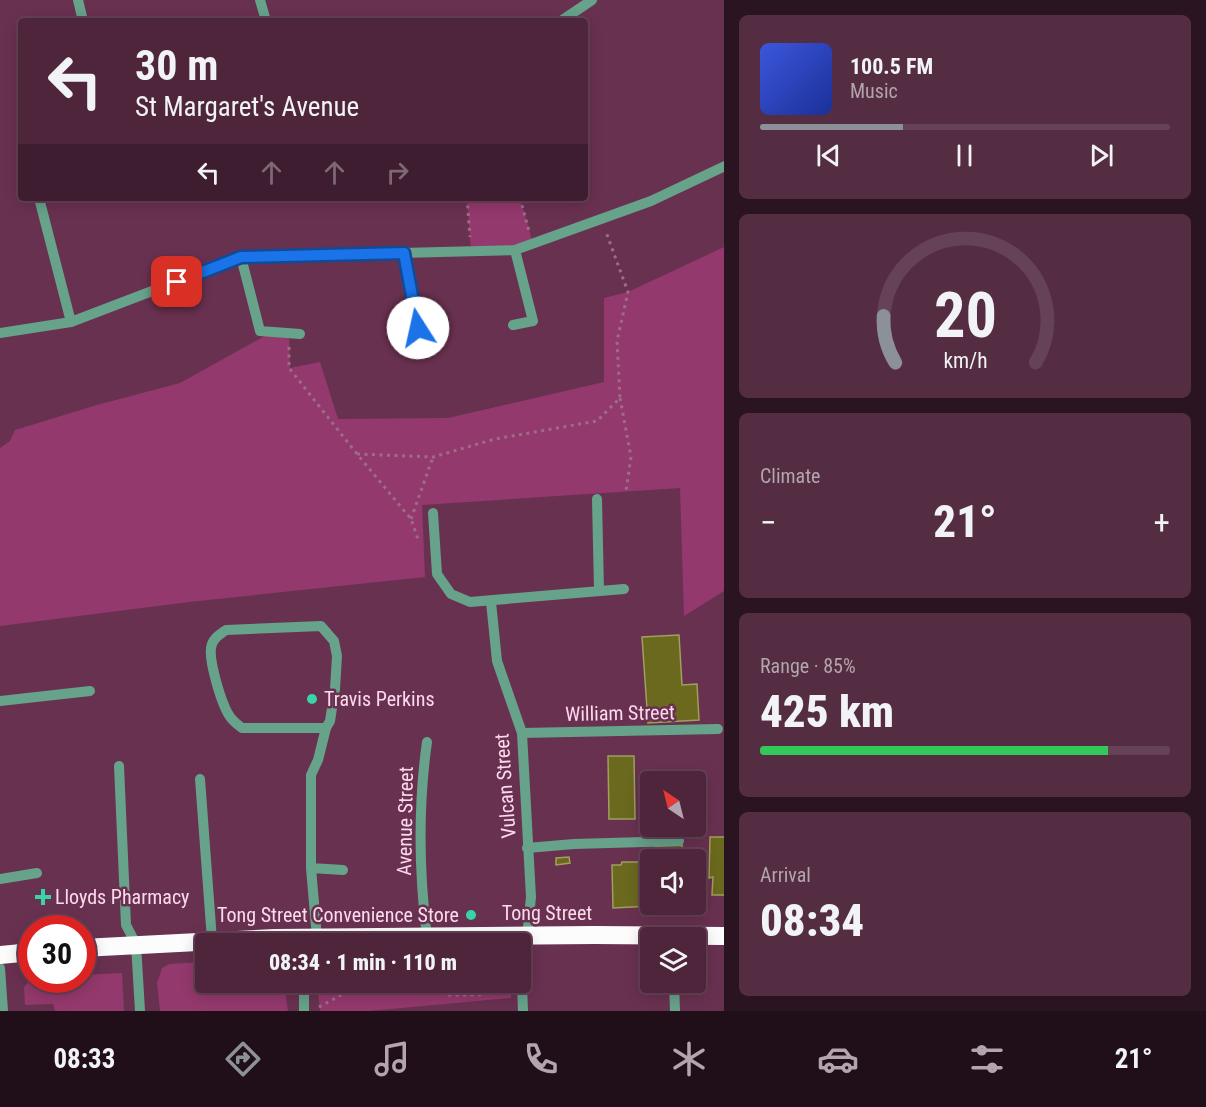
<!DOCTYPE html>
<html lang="en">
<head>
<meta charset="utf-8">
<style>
  :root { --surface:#4f253c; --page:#552d43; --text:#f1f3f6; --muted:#b3a5af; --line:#664256; --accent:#8c9099 }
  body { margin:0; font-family:"Roboto Condensed",sans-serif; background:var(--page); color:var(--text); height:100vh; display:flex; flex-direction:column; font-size:22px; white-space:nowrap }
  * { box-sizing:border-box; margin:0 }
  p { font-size:20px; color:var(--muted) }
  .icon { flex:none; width:33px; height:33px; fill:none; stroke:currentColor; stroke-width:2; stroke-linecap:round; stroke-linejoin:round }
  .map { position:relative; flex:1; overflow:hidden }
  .sheet { display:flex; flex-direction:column; gap:15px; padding:15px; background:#2b1421; width:482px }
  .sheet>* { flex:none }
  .guide { position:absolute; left:18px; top:18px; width:570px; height:183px; border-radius:6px; box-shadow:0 3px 15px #0003,0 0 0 2px var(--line); background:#4f253c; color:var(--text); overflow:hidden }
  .needle { width:39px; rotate:325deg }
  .tools { position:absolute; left:640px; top:771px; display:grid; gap:12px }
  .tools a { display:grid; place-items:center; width:66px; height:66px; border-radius:6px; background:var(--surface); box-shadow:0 3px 15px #0003,0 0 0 2px var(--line); font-size:30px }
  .speed { position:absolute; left:18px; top:915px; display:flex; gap:12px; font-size:30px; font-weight:700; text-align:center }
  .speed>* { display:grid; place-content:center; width:78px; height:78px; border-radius:50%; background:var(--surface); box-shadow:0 3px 15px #0003,0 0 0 2px var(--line); line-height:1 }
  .speed .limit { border:9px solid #d22; background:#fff; color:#111 }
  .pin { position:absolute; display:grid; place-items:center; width:51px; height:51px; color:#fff; margin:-26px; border-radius:12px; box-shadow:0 3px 9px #0006 }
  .me { position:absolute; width:66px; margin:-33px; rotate:350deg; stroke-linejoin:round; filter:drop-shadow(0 0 4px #0008) }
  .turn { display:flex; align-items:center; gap:21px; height:126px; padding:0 18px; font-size:27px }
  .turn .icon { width:78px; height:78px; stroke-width:2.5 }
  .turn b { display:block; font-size:42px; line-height:51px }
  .lanes { display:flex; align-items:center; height:57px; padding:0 18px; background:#0003; justify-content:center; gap:30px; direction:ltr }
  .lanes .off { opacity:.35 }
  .big { font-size:45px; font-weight:800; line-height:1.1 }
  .sheet .widget { flex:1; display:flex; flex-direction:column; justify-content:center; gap:9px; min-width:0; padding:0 21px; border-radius:9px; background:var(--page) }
  .sheet .dial { align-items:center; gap:0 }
  .dial svg { height:156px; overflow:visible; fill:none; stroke:var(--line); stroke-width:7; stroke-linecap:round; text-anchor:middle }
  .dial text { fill:var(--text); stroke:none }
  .song { display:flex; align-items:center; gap:18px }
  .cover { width:72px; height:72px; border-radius:9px; background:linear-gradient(135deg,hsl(230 70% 55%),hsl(230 70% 35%)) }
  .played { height:6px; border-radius:3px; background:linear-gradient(90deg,var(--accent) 35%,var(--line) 35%) }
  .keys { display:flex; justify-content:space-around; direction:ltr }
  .heat { display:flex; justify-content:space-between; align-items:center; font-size:33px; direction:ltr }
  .charge { height:9px; border-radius:4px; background:linear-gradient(90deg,#34c759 85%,var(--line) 0) }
  .trip { position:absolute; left:195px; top:933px; width:336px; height:60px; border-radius:6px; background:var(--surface); box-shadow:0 3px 15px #0003,0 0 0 2px var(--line); font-weight:800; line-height:60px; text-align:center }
  .tab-bar { display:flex; height:96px; justify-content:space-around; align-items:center; background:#200f18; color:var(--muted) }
  .tab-bar .icon { width:42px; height:42px }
  .tab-bar .on { color:var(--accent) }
  .tab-bar b { font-size:27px; color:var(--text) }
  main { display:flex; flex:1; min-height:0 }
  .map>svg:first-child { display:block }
  .green { fill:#94396d }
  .building { fill:#6b691e; stroke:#a09f5d; stroke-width:1.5 }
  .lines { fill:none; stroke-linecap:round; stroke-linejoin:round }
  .path { stroke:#9d6c86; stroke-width:3; stroke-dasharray:3 4.5; stroke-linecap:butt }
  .minor { stroke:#67a28b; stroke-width:10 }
  .highway { stroke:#fcfcfc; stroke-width:18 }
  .route-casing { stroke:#114b97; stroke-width:15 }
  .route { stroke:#1a73e8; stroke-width:10 }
  .poi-dot { fill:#38d4a6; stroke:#693150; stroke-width:2 }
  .labels { text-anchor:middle; stroke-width:5; stroke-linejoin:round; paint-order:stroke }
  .poi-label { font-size:20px; fill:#fddaeb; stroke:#693150; text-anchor:start }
  .street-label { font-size:20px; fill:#fddaeb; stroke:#693150 }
</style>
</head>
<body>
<main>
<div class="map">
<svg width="725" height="1011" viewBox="0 0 725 1011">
  <rect width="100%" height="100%" fill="#693150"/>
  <path class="green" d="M 467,198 L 520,198 L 533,244 L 471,251 Z
    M 724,247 L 724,591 L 684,616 L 680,488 L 422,505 L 425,577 L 189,602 L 0,626 L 0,448 L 10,441 L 15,430 L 97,405 L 180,383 L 272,332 L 289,333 L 290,368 L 320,362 L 338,419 L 448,418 L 604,382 L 604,298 L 628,292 Z
    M 205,962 L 206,982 L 284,983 L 288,1011 L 160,1011 L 157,983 L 162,968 L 169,964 Z
    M 122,973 L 124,1011 L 55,1011 L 53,1004 L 25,1005 L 24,987 L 31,979 L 82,980 L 83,975 Z
    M 317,983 L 511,983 L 511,998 L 369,1011 L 320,1011 Z"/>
  <path class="building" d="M 679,635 L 682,685 L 697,684 L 699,720 L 648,723 L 642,637 Z
    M 608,756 L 634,756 L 635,819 L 609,819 Z
    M 710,837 L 725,837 L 725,895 L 712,895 L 713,877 L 709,878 Z
    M 682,845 L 683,860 L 655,860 L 655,846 Z
    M 569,857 L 570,863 L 556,865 L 556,858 Z
    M 622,862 L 643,862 L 643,872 L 651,872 L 651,906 L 613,908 L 612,865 L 621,865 Z"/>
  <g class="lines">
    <path class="path" d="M 467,198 L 470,237
      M 520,198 L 529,231
      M 289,347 L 289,368 L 357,454 L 411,519 L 419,542
      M 620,398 L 631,457 L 626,491
      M 357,454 L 433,457 L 495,439 L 597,421 L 620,398 L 617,341 L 628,292 L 606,232
      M 411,519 L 433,457
      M 431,982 L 444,995 L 477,995 L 508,989
      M 319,1007 L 365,982"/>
    <path class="minor" d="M 78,0 L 83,21
      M 260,0 L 266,21
      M 561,21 L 592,0
      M 39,198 L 71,322
      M 404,253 L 418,328 L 439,329
      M 241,257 L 260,331 L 300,334
      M 513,325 L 533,321 L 515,250
      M 0,333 L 71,322 L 241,257 L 515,250 L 651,201 L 725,166
      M 597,499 L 599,590
      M 433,513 L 437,574 L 451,594 L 470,602 L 624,589
      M 491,602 L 497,661 L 522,733 L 531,897 L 522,986 L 523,1011
      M 0,701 L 90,691
      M 522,733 L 718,729
      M 119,766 L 126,925 L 136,944 L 140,1011
      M 200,779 L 212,940
      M 527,848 L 574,844 L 679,841
      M 311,868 L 343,870
      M 0,879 L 37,873
      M 427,937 C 419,873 418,806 427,742
      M 317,938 L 311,868 L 311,775 L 318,760 L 326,728 L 330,721 L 335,689 L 337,656 L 334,641 L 321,626 L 226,630 C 219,635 212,639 211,648 C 209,662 222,707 231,718 C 234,722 238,725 242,728 L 326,728
      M 0,968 L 3,1011
      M 674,982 L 675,1011
      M 304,1011 L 304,982"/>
    <path class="highway" d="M 82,948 L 275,938 L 594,935 L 725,936
      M 0,955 L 32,952"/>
  </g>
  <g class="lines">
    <defs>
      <path id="route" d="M 177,282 L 241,257 L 404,253 L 418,328"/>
    </defs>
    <use href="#route" class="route-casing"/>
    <use href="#route" class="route"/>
  </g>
  <g class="poi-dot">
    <circle cx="312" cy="699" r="6"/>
    <path d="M40 888h6v6h6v6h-6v6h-6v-6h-6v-6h6z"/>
    <circle cx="471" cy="915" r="6"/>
  </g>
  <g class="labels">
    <g class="poi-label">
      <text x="324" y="706">Travis Perkins</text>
      <text x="55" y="904">Lloyds Pharmacy</text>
      <text x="459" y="922" text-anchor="end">Tong Street Convenience Store</text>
    </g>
    <g class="street-label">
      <text transform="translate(620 713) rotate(-1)" y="7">William Street</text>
      <text transform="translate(505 786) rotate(-94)" y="7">Vulcan Street</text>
      <text transform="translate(405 821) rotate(-89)" y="7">Avenue Street</text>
      <text x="547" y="920">Tong Street</text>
    </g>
  </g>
</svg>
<div class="tools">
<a><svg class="needle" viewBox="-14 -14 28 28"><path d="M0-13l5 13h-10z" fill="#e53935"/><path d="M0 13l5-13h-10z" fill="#b3a5af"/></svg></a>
<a><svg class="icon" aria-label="sound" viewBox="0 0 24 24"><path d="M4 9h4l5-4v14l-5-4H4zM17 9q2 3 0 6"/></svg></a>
<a><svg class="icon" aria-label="layers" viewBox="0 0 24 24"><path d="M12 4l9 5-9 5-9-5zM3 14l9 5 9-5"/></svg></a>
</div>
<div class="speed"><div class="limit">30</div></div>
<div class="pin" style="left:177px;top:282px;background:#d93025"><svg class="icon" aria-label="arrive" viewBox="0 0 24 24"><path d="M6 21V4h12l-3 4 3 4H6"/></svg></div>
<svg class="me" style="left:418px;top:328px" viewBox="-20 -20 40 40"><circle r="19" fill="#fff"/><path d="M0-13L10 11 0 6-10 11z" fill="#1a73e8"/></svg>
<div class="trip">08:34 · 1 min · 110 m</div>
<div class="guide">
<div class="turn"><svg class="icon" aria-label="left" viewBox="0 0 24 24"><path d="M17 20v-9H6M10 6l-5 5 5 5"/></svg><div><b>30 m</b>St Margaret's Avenue</div></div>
<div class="lanes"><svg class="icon" aria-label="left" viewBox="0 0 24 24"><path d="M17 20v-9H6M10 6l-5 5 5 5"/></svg><svg class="icon off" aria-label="ahead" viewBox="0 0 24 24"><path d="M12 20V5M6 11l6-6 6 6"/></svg><svg class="icon off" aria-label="ahead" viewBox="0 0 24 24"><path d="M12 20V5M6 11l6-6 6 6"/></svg><svg class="icon off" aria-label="right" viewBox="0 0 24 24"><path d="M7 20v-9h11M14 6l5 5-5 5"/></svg></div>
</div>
</div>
<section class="sheet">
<div class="widget">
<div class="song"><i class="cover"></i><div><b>100.5 FM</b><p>Music</p></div></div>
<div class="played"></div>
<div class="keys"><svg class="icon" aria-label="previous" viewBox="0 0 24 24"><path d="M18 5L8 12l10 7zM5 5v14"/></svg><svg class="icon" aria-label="pause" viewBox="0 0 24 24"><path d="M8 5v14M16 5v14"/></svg><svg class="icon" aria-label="next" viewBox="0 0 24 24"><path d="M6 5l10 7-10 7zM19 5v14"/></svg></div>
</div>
<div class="widget dial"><svg viewBox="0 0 100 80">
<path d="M14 69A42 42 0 1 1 86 69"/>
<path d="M14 69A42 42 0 0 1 8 45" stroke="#8c9099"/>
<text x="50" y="56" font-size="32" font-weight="700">20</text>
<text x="50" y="72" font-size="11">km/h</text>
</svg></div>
<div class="widget"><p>Climate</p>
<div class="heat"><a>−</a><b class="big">21°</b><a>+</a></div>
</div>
<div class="widget"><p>Range · 85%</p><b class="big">425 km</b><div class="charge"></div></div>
<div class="widget"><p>Arrival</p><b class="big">08:34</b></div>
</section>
</main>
<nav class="tab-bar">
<b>08:33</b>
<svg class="icon on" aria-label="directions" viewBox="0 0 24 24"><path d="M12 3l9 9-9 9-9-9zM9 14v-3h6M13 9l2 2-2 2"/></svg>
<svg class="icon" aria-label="music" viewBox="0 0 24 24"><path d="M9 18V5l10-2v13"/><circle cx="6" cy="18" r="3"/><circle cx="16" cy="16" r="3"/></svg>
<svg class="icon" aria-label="phone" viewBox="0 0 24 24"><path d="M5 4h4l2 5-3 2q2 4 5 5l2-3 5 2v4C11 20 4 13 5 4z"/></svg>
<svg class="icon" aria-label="climate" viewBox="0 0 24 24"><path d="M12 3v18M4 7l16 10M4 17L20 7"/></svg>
<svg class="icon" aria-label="car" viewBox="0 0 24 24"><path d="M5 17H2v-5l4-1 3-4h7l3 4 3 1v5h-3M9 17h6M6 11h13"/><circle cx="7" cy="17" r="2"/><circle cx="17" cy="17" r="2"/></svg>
<svg class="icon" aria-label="filters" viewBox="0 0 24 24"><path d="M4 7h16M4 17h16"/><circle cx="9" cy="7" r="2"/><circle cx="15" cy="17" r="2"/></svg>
<b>21°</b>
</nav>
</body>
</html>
